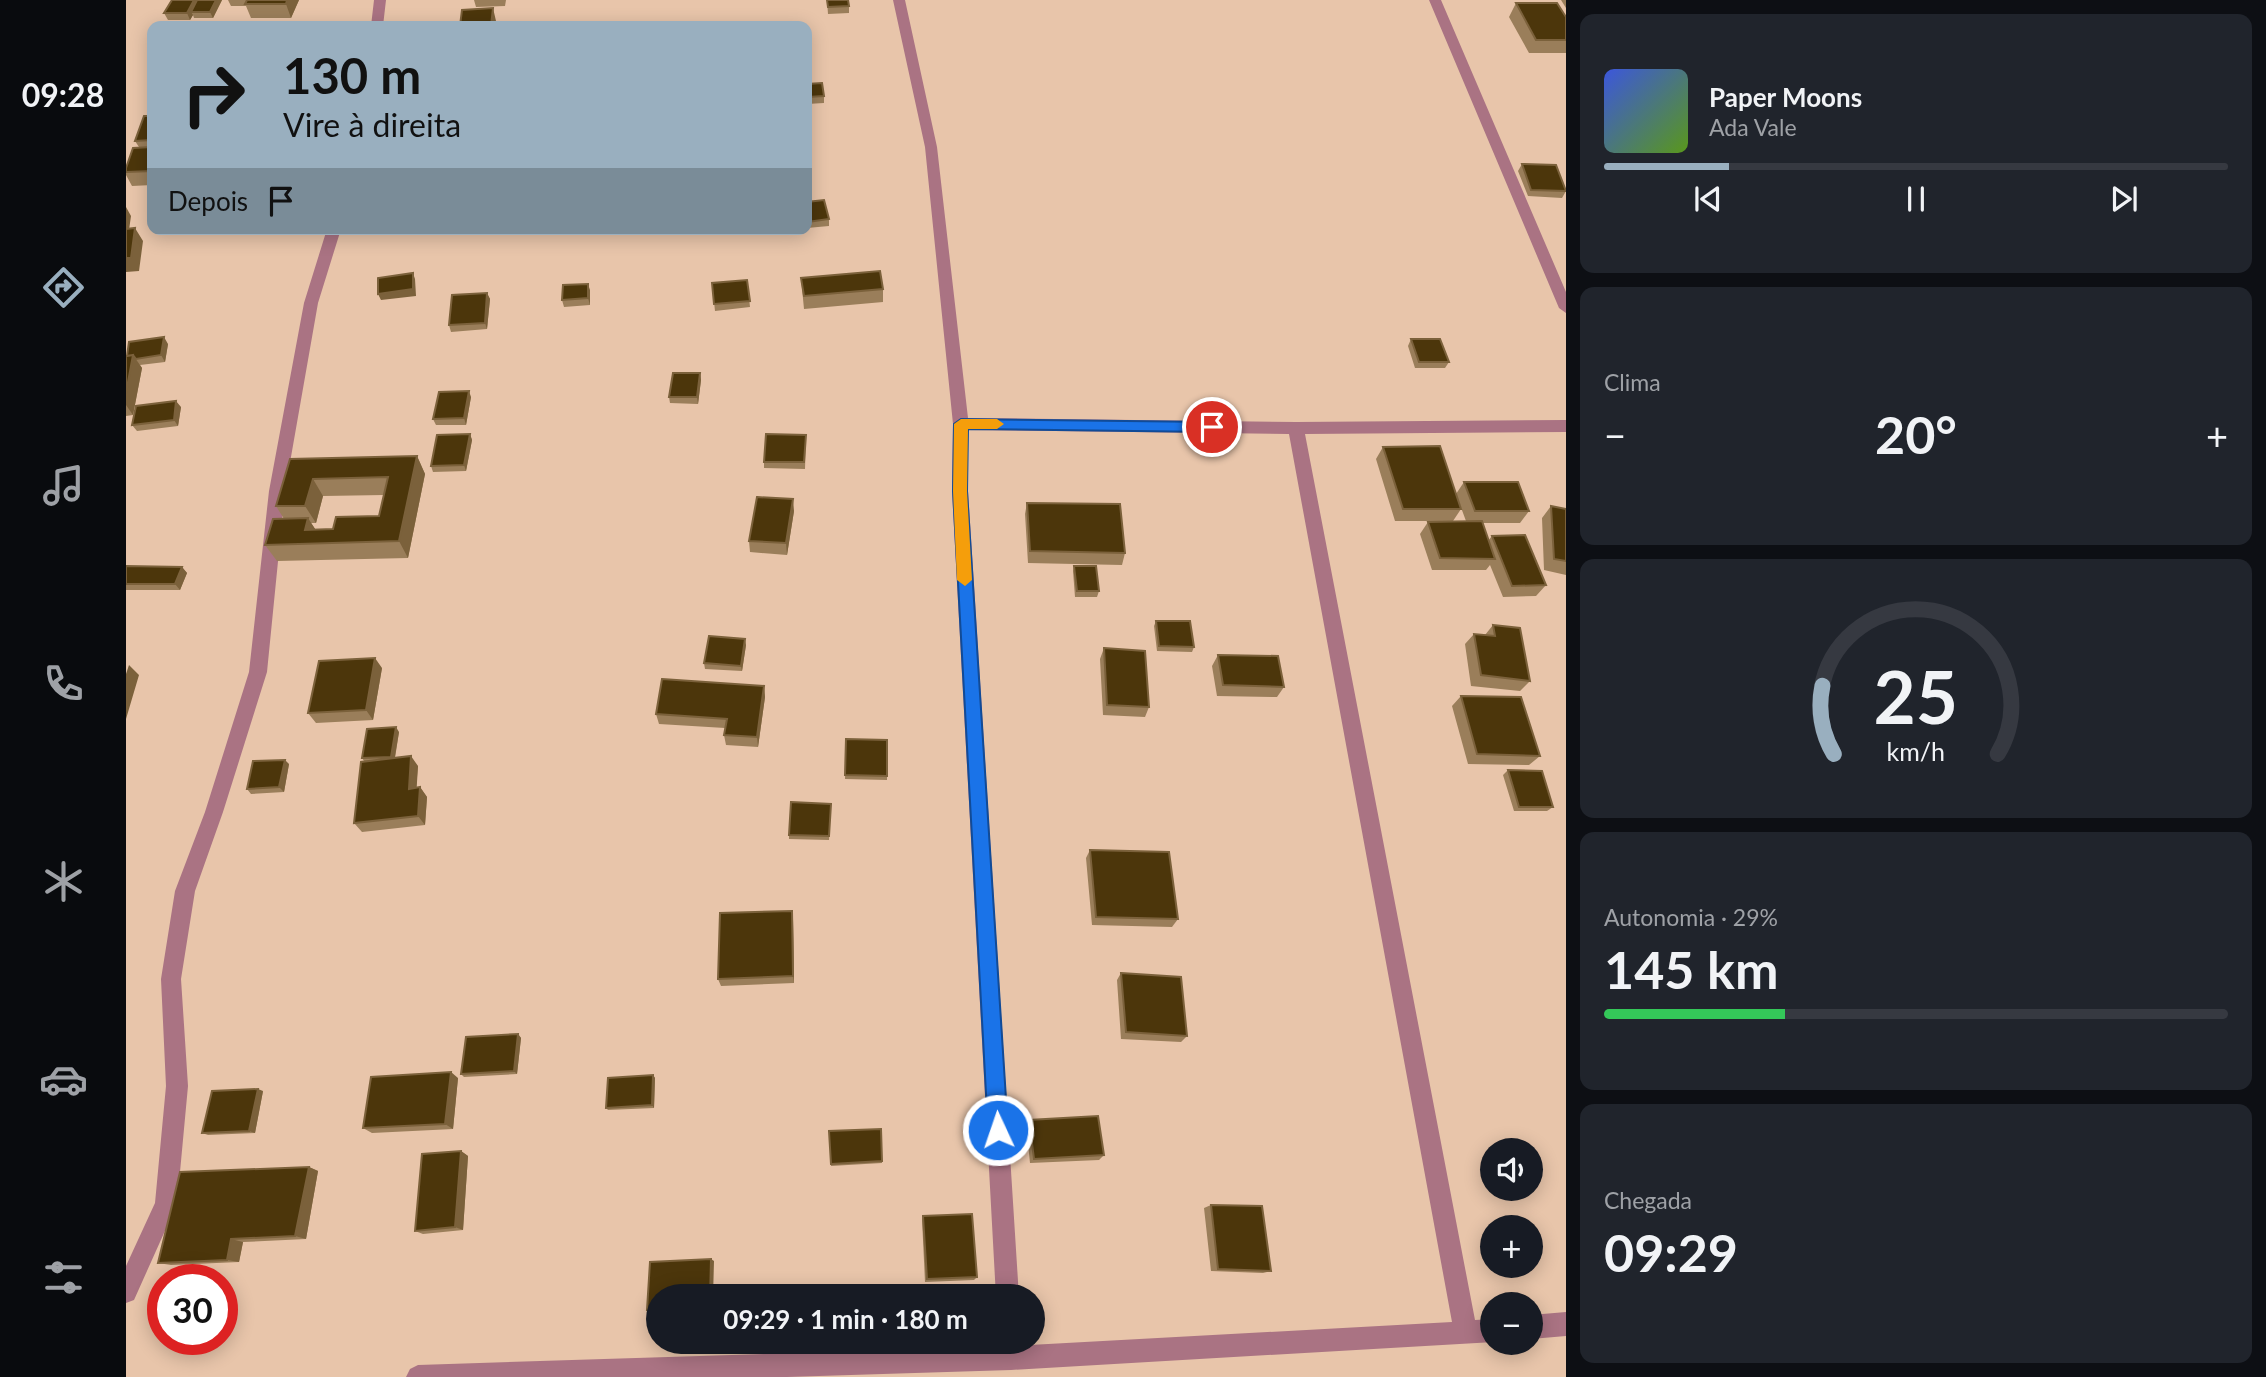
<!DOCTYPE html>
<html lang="pt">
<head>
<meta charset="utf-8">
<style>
  :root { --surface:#171b24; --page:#20242c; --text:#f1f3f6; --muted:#9ea1a6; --line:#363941; --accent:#99afbf }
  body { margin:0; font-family:Lato,sans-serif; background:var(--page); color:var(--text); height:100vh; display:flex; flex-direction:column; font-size:26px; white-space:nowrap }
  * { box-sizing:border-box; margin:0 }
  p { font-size:23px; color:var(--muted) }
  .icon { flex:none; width:38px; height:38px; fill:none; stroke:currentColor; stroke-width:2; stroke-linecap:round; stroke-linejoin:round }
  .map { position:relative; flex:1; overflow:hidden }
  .drawer { display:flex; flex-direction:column; gap:14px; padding:14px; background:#0d0f14; width:700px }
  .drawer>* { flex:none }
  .guide { position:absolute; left:21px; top:21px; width:665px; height:214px; border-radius:14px; box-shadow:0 4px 18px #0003; background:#99afbf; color:#111; overflow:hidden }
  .tools { position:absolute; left:1354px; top:1138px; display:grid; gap:14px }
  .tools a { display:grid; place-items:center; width:63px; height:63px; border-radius:50%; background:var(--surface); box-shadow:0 4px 18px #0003; font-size:35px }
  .speed { position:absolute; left:21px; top:1264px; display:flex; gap:14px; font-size:35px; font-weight:700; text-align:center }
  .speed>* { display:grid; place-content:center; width:91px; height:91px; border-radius:50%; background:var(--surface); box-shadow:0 4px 18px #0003; line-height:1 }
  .speed .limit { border:10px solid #d22; background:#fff; color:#111 }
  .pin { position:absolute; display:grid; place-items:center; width:60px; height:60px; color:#fff; margin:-30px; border:4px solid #fff; border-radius:50%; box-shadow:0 2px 7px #0007 }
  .me { position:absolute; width:77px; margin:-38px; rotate:357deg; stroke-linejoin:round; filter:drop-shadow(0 0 5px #0008) }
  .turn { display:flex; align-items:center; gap:24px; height:147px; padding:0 21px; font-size:32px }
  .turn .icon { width:91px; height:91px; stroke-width:2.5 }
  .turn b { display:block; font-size:49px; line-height:60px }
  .then { display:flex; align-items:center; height:66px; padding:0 21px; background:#0003; gap:14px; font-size:26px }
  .big { font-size:52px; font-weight:700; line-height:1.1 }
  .drawer .tile { flex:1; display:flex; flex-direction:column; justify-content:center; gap:10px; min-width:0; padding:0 24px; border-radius:14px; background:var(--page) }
  .drawer .dial { align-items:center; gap:0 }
  .dial svg { height:182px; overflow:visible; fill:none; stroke:var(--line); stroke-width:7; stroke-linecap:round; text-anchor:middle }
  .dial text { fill:var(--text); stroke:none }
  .song { display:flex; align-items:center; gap:21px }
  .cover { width:84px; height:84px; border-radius:10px; background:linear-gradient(135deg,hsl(230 70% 55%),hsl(90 70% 35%)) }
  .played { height:7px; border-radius:4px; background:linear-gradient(90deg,var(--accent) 20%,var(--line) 20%) }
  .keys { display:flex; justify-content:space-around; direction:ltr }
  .heat { display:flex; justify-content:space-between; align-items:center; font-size:38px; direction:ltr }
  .charge { height:10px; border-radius:5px; background:linear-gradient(90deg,#34c759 29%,var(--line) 0) }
  .trip { position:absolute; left:520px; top:1284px; width:399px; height:70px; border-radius:35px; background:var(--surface); box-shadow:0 4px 18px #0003; font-weight:700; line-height:70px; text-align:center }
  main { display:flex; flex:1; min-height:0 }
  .dock { display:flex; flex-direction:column; width:126px; justify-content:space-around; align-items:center; background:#090b0e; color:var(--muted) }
  .dock .icon { width:49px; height:49px }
  .dock .on { color:var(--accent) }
  .dock b { font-size:32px; color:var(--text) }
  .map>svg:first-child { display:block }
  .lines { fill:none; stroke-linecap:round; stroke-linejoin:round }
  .street { fill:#aa7383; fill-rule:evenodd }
  .wall { fill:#9a7e5a; fill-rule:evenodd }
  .shaded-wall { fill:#7b613b }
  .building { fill:#4c360b; stroke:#7b613b; stroke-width:2 }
  .route { fill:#1a73e8; stroke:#114b97; stroke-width:2 }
  .slow { fill:#f59e0b }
</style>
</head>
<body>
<main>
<nav class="dock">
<b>09:28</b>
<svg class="icon on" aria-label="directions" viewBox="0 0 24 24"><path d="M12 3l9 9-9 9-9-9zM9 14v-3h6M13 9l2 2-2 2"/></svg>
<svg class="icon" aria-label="music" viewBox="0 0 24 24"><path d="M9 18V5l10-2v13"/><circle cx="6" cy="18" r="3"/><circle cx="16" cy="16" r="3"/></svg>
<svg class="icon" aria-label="phone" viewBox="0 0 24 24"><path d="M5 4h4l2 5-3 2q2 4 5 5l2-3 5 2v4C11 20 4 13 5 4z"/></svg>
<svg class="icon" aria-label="climate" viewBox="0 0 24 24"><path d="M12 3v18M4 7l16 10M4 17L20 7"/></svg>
<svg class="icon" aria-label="car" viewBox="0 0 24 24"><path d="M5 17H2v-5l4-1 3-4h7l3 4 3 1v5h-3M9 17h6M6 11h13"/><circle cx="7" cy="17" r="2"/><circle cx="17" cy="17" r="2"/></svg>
<svg class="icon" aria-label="filters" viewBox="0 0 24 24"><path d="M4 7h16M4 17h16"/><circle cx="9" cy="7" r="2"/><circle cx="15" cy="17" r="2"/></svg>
</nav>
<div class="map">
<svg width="1440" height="1377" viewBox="0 0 1440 1377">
  <rect width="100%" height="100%" fill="#e8c5aa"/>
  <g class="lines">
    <path class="street" d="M 248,0 L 260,0 L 257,26 L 245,26 Z
      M 767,0 L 779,0 L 811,147 L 842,418 L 1170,422 L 1440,420 L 1440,432 L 1179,434 L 1349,1320 L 1367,1319 L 1368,1342 L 885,1370 L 661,1377 L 280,1377 L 284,1369 L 292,1365 L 885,1346 L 1326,1322 L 1163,434 L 842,430 L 842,491 L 893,1297 L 870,1297 L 826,491 L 827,424 L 799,147 Z
      M 1303,0 L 1315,0 L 1440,292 L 1440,313 L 1433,308 Z
      M 201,229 L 215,229 L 192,303 L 159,491 L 141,672 L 97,812 L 69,891 L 55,979 L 62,1086 L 51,1204 L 8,1300 L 0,1303 L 0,1266 L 29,1203 L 40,1086 L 35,979 L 49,891 L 79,812 L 123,672 L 143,491 L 178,303 Z
      M 1440,1312 L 1440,1336 L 1405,1339 L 1405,1315 Z"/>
  </g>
  <path class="wall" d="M 46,0 L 96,0 L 87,18 L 68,18 L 67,15 L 64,20 L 42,20 L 38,13 Z
    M 102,0 L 173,0 L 165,18 L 125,18 L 120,6 L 105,6 Z
    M 348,0 L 380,0 L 379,6 L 350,7 Z
    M 701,0 L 723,6 L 723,13 L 702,14 Z
    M 1435,0 L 1440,0 L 1440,8 Z
    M 1390,3 L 1440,17 L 1440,53 L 1403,53 L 1383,17 Z
    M 681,84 L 698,96 L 698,103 L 681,104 Z
    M 26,116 L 26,185 L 6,186 L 0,175 L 0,168 L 13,147 L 9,141 Z
    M 1396,164 L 1440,191 L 1436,198 L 1402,196 L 1392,171 Z
    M 681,202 L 703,219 L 703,226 L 681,228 Z
    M 675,278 L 757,289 L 757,302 L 678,309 Z
    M 621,280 L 624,307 L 589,311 L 586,283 Z
    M 464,290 L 464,305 L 438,307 L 436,300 Z
    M 361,293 L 364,299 L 361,329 L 325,332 L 323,325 Z
    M 1285,339 L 1323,362 L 1319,368 L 1289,368 L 1282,346 Z
    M 42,344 L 39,362 L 14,365 L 16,368 L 7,415 L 0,416 L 0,356 Z
    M 574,373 L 575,380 L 572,404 L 544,403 L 543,397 Z
    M 345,397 L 340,425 L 310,425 L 307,419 Z
    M 55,407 L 52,426 L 11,431 L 6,425 Z
    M 344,434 L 346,440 L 340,471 L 307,472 L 305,466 Z
    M 680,435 L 679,469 L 638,468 L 638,462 Z
    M 1257,447 L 1335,509 L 1327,521 L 1269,521 L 1250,459 Z
    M 291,456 L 299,474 L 282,558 L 151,561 L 139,545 L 158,519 L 150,506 L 164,459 ZM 258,495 L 253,516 L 207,529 L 189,529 L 185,523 L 190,523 L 197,496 Z
    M 1338,482 L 1403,511 L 1394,523 L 1356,523 L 1362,541 L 1366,536 L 1420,585 L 1410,596 L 1377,597 L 1364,565 L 1360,570 L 1306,570 L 1294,534 L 1302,522 L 1340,521 L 1330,494 Z
    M 901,503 L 999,553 L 996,565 L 902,563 L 899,514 Z
    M 1425,506 L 1440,509 L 1440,575 L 1418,570 L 1416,518 Z
    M 668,511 L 661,555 L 624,552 L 623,541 Z
    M 0,566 L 56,567 L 61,573 L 54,590 L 0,590 Z
    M 948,566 L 973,591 L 971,597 L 949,597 L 947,571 Z
    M 1030,621 L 1068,647 L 1066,652 L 1031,651 L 1028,626 Z
    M 1367,625 L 1404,681 L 1394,691 L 1345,686 L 1339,644 L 1348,634 L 1359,635 Z
    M 620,645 L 616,671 L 579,669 L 578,663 Z
    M 978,648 L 1023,707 L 1019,717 L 977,715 L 974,659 Z
    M 1092,655 L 1158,687 L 1151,697 L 1091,696 L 1086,666 Z
    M 256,668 L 247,720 L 190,723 L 182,713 Z
    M 638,686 L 639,697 L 632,747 L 600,745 L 598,735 L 599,728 L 533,724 L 530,714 Z
    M 1335,696 L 1414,756 L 1403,765 L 1342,764 L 1326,706 Z
    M 273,732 L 269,758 L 292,766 L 290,788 L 294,787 L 301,797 L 299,825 L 236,832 L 228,823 L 238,761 L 236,758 Z
    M 720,739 L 761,776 L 761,780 L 719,779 Z
    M 163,764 L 158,792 L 125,794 L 121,789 Z
    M 1382,770 L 1427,807 L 1421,811 L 1388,811 L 1377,775 Z
    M 705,804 L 703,840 L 663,839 L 663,835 Z
    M 964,850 L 1052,919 L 1046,927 L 966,925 L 960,858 Z
    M 667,919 L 668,983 L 595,986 L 592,979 Z
    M 995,973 L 1061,1036 L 1055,1042 L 995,1039 L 991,980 Z
    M 392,1034 L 395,1038 L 391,1074 L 338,1077 L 335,1074 Z
    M 527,1075 L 529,1078 L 528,1108 L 482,1110 L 480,1108 Z
    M 332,1078 L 327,1129 L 246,1133 L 237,1128 Z
    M 137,1091 L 129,1133 L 82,1135 L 76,1133 Z
    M 903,1120 L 978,1155 L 973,1160 L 904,1163 L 900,1124 Z
    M 703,1131 L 756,1161 L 756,1163 L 705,1166 Z
    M 335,1151 L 342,1156 L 337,1230 L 297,1234 L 289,1231 Z
    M 183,1167 L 192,1171 L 180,1239 L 117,1242 L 113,1262 L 45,1265 L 32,1263 Z
    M 1085,1205 L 1145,1271 L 1137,1273 L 1085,1271 L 1078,1208 Z
    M 797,1216 L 851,1277 L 848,1280 L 799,1282 L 796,1219 Z"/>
  <path class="shaded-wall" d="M 68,0 L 74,0 L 65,12 L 67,15 L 64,20 L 61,13 Z
    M 90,0 L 96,0 L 87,18 L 84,12 Z
    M 161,0 L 173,0 L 165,18 L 160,4 Z
    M 367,8 L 370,21 L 370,26 L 365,26 Z
    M 0,207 L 5,216 L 2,237 L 0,238 Z
    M 9,228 L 17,241 L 13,271 L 0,272 L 0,258 Z
    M 287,273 L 289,279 L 290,296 L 255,300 L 252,294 Z
    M 462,284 L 464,290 L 464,305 L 462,298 Z
    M 361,293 L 364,299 L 361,329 L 359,323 Z
    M 38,337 L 42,344 L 39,362 L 35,355 Z
    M 7,355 L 16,368 L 7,415 L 0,405 L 0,393 Z
    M 574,373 L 575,380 L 572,404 L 571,397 Z
    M 343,391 L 345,397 L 340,425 L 338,418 Z
    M 50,401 L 55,407 L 52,426 L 48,420 Z
    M 344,434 L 346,440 L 340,471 L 338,465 Z
    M 291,456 L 299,474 L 282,558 L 273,541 Z
    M 187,479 L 197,496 L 190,523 L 179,506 Z
    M 667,499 L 668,511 L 661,555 L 660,543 Z
    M 182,518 L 193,535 L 179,530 Z
    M 56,567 L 61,573 L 54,590 L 49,584 Z
    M 619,639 L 620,645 L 616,671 L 615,666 Z
    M 249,658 L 256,668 L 247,720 L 240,710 Z
    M 3,665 L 13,675 L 0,719 L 0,674 Z
    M 638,686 L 639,697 L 632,747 L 631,737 Z
    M 270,727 L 273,732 L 268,762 L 265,757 Z
    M 285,756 L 292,766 L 290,798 L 283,789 Z
    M 159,760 L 163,764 L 158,792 L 153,787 Z
    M 294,787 L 301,797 L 299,825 L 292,816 Z
    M 666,911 L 667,919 L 668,983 L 667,976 Z
    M 392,1034 L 395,1038 L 391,1074 L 388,1071 Z
    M 325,1072 L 332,1078 L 327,1129 L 319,1124 Z
    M 527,1075 L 529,1078 L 528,1108 L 526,1105 Z
    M 132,1089 L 137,1091 L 129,1133 L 123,1131 Z
    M 335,1151 L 342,1156 L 337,1230 L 329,1227 Z
    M 183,1167 L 192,1171 L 180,1239 L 169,1236 Z
    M 105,1239 L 117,1242 L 113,1262 L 101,1260 Z
    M 585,1259 L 588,1261 L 587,1297 L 584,1297 Z"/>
  <path class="building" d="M 46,0 L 68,0 L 61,13 L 38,13 Z
    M 71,0 L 90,0 L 84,12 L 65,12 Z
    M 121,0 L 161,0 L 160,4 L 119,4 Z
    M 701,0 L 722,0 L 723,6 L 702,7 Z
    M 1390,3 L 1431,3 L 1440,17 L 1440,40 L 1410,40 Z
    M 367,8 L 365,26 L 334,26 L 336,10 Z
    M 696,83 L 698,96 L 681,97 L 681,84 Z
    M 18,116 L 26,116 L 26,140 L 9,141 Z
    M 26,147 L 26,171 L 0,172 L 0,168 L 7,148 Z
    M 1396,164 L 1430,165 L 1440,191 L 1405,190 Z
    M 698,200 L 703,219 L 681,222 L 681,202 Z
    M 9,228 L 5,258 L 0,258 L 0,229 Z
    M 754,271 L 757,289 L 678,296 L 675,278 Z
    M 287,273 L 287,289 L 252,294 L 252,278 Z
    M 621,280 L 624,301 L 588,304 L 586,283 Z
    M 462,284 L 462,298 L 436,300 L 437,285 Z
    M 361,293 L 359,323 L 323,325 L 326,295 Z
    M 38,337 L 35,355 L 10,359 L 7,355 L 1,356 L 3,342 Z
    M 1285,339 L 1314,339 L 1323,362 L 1293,362 Z
    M 7,355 L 0,393 L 0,356 Z
    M 547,373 L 574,373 L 571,397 L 543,397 Z
    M 343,391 L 338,418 L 307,419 L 313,392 Z
    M 50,401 L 48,420 L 6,425 L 10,406 Z
    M 344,434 L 338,465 L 305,466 L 311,435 Z
    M 640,434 L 680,435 L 678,462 L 638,462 Z
    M 1314,446 L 1335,509 L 1277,509 L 1257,447 Z
    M 291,456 L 273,541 L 139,545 L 147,519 L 182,518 L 179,530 L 207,529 L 210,517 L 253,516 L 262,477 L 187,479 L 179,506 L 150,506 L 164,459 Z
    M 1338,482 L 1392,482 L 1403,511 L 1349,511 Z
    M 631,497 L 667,499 L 660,543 L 623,541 Z
    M 901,503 L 994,504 L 999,553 L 904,551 Z
    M 1425,506 L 1440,509 L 1440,561 L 1428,559 Z
    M 1356,521 L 1369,559 L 1314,558 L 1302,522 Z
    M 1399,535 L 1420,585 L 1386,586 L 1366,536 Z
    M 0,566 L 56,567 L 49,584 L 0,584 Z
    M 948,566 L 970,566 L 973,591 L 951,591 Z
    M 1030,621 L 1064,621 L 1068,647 L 1033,646 Z
    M 1367,625 L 1394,628 L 1404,681 L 1355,675 L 1348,634 L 1369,636 Z
    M 583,636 L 619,639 L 615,666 L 578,663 Z
    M 978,648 L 1019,651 L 1023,707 L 981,705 Z
    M 1092,655 L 1152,656 L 1158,687 L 1097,685 Z
    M 249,658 L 240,710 L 182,713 L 193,661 Z
    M 536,679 L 638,686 L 631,737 L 598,735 L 601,719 L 530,714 Z
    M 1335,696 L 1395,697 L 1414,756 L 1351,754 Z
    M 270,727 L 265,757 L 236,758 L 241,729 Z
    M 720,739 L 761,740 L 761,776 L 719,775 Z
    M 285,756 L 283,789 L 294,787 L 292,816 L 228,823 L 235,762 Z
    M 159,760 L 153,787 L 121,789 L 127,761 Z
    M 1382,770 L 1416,771 L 1427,807 L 1393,807 Z
    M 665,802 L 705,804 L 703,836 L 663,835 Z
    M 964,850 L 1043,852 L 1052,919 L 970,917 Z
    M 666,911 L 667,976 L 592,979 L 594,913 Z
    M 995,973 L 1055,977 L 1061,1036 L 1000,1032 Z
    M 392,1034 L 388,1071 L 335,1074 L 340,1037 Z
    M 325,1072 L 319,1124 L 237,1128 L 245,1077 Z
    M 527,1075 L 526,1105 L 480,1108 L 482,1078 Z
    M 132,1089 L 123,1131 L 76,1133 L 86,1091 Z
    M 972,1116 L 978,1155 L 908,1159 L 903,1120 Z
    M 755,1129 L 756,1161 L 705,1164 L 703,1131 Z
    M 335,1151 L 329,1227 L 289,1231 L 296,1154 Z
    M 183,1167 L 169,1236 L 105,1239 L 101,1260 L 32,1263 L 54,1172 Z
    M 1085,1205 L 1136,1206 L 1145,1271 L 1092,1269 Z
    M 846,1214 L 851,1277 L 801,1279 L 797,1216 Z
    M 585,1259 L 584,1297 L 532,1297 L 532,1310 L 521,1310 L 524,1262 Z"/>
  <path class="route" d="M 835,419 L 1086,422 L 1093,427 L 1086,432 L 842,429 L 841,491 L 882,1130 L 879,1137 L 872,1140 L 865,1137 L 862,1130 L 827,491 L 828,424 Z"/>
  <path class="slow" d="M 835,419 L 871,419 L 878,424 L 871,429 L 842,429 L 841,491 L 846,580 L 839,586 L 831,580 L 827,491 L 828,424 Z"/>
</svg>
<div class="tools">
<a><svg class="icon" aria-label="sound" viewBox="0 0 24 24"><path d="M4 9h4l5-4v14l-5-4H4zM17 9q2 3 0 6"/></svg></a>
<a>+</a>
<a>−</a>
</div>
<div class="speed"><div class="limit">30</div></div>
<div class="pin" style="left:1086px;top:427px;background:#d93025"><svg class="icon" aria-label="arrive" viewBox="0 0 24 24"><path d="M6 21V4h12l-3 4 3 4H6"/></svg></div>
<svg class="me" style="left:872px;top:1130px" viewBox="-20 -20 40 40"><circle r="17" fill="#1a73e8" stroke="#fff" stroke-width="3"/><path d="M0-11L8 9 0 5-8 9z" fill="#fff"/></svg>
<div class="trip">09:29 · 1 min · 180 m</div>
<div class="guide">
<div class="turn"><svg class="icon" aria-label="right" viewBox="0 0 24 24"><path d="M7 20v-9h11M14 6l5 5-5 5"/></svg><div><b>130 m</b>Vire à direita</div></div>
<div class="then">Depois<svg class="icon" aria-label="arrive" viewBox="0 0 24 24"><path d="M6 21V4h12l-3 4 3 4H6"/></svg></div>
</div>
</div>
<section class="drawer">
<div class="tile">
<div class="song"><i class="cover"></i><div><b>Paper Moons</b><p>Ada Vale</p></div></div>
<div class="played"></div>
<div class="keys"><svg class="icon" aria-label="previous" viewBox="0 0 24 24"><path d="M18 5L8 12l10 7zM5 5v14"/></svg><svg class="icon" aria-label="pause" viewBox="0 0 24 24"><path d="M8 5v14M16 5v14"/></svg><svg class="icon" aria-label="next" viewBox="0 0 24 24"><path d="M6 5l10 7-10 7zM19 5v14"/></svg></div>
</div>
<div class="tile"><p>Clima</p>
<div class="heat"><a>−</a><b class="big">20°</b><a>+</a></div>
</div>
<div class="tile dial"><svg viewBox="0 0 100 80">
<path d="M14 69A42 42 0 1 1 86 69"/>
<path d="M14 69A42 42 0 0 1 9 39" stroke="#99afbf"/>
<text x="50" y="56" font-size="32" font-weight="700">25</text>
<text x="50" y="72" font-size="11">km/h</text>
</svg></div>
<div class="tile"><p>Autonomia · 29%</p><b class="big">145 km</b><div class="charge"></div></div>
<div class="tile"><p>Chegada</p><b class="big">09:29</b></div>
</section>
</main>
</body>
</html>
